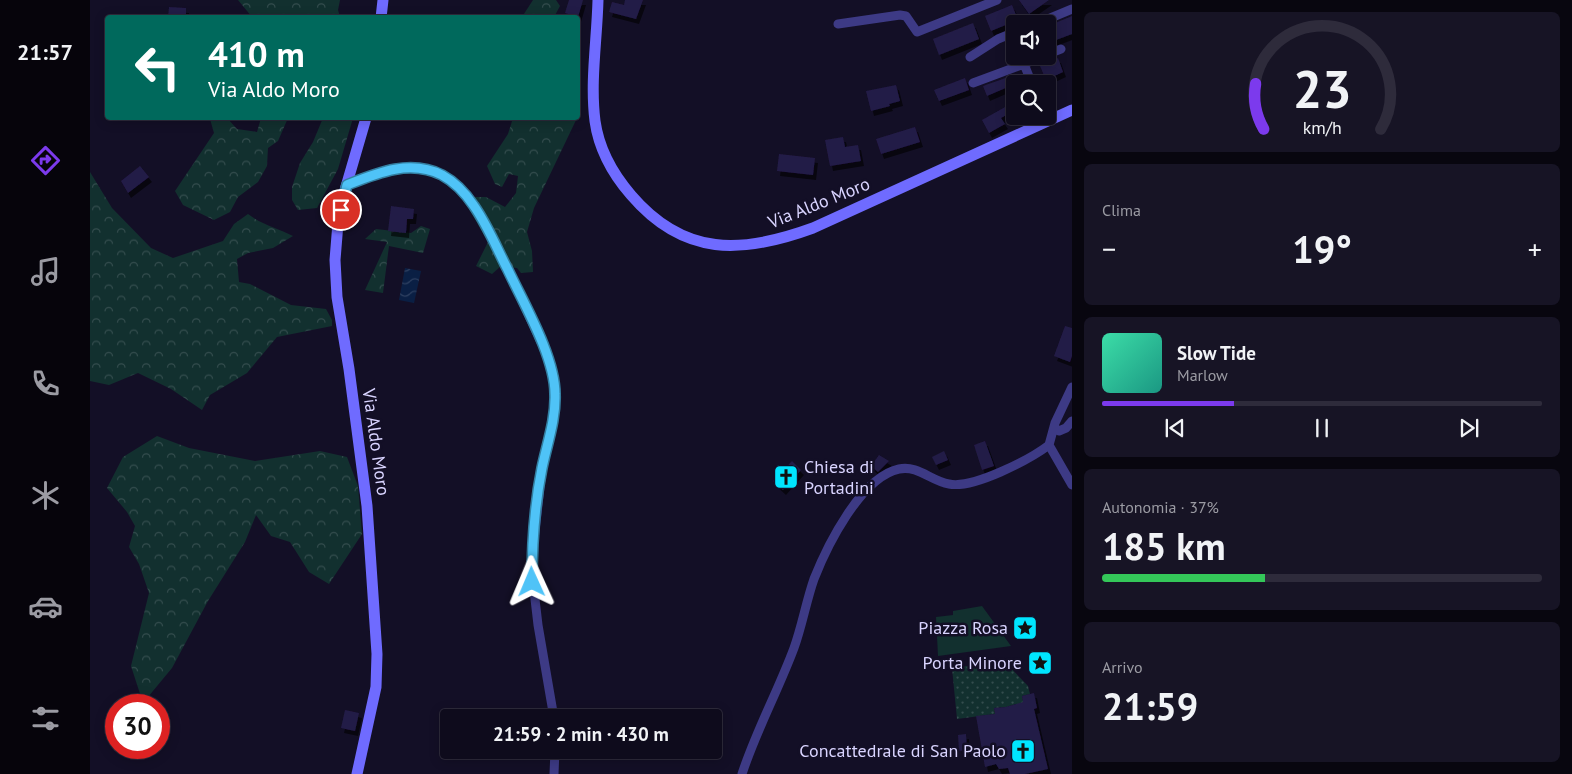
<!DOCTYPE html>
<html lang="it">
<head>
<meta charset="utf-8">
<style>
  :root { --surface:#0e0b1c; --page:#171425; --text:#f1f3f6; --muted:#9b9ba3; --line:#2e2b3b; --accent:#7c3aed }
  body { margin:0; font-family:"PT Sans",sans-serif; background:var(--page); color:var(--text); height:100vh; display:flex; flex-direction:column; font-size:19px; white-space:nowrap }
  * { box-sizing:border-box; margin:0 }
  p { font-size:16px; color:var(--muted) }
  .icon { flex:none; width:28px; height:28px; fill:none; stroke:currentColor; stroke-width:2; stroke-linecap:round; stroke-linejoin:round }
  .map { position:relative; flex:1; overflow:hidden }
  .side { display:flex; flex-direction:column; gap:12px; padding:12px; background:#08060f; width:500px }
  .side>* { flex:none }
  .top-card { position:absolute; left:15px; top:15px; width:475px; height:105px; border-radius:5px; box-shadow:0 2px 12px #0003,0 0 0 1px var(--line); background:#00695c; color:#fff; overflow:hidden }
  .controls { position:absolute; left:916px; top:15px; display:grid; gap:10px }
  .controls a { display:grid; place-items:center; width:50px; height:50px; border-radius:5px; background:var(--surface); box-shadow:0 2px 12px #0003,0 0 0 1px var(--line); font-size:25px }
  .speed { position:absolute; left:15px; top:694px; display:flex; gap:10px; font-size:25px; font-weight:700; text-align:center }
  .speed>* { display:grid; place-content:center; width:65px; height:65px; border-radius:50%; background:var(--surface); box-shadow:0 2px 12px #0003,0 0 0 1px var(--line); line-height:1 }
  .speed .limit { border:8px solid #d22; background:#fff; color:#111 }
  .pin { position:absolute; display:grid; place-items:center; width:42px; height:42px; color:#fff; margin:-21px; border:2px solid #fff; border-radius:50%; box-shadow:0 1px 5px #0007 }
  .me { position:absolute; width:55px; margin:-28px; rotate:359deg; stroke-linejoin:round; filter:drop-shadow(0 0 4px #0008) }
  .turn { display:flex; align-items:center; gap:18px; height:105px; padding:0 20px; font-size:22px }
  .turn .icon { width:65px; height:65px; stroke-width:2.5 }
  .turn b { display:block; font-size:35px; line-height:42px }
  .big { font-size:38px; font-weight:600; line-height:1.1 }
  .side .card { flex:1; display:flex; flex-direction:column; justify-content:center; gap:8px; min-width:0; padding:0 18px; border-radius:8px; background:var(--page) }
  .side .dial { align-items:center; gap:0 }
  .dial svg { height:130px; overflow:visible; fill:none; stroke:var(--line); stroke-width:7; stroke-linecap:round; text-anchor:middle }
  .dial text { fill:var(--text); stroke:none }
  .song { display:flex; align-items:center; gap:15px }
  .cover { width:60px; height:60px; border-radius:8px; background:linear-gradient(135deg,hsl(160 70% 55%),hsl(170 70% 35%)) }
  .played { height:5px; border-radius:2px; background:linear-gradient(90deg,var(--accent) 30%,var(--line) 30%) }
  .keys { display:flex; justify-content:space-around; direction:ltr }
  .heat { display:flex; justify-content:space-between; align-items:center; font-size:28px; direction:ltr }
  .charge { height:8px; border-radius:4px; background:linear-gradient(90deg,#34c759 37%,var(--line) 0) }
  .trip { position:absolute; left:350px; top:709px; width:282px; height:50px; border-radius:5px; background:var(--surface); box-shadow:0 2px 12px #0003,0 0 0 1px var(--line); font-weight:600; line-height:50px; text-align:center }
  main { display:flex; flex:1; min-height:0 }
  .dock { display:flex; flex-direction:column; width:90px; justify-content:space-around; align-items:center; background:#06040b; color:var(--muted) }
  .dock .icon { width:35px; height:35px }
  .dock .current { color:var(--accent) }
  .dock b { font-size:22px; color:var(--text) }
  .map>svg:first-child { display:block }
  .forest { fill:url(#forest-crowns) }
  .park { fill:#12302f }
  .garden { fill:url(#garden-dots) }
  .water { fill:url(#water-waves) }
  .building { fill:#241b47; filter:url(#shadow) }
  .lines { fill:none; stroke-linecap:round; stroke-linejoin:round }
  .street { stroke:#3d3a85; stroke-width:9 }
  .secondary { stroke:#6f6bff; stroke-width:11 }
  .route-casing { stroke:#337fa1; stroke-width:12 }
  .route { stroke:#4fc3f7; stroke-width:9 }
  .labels { text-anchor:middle; stroke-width:5; stroke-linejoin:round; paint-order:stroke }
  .street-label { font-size:18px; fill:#d9d4ff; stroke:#130f26 }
  .poi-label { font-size:18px; fill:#d9d4ff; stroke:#130f26; text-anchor:end }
</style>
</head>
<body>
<main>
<nav class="dock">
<b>21:57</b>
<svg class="icon current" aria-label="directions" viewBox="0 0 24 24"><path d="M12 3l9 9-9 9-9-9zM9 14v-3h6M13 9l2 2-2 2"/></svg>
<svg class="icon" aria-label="music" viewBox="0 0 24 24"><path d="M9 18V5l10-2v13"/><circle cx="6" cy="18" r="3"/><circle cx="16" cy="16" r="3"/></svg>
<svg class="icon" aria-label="phone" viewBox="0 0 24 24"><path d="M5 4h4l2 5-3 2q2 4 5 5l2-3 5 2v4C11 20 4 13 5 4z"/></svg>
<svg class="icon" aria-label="climate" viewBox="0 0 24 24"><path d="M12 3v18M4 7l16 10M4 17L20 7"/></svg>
<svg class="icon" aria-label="car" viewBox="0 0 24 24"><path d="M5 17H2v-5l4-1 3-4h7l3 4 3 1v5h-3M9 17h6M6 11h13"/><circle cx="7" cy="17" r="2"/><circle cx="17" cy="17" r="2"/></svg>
<svg class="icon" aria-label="filters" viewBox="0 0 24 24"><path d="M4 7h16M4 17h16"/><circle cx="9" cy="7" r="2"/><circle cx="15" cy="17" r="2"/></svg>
</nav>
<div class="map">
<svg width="982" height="774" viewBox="0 0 982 774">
  <defs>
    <pattern id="forest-crowns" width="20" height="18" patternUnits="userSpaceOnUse" patternTransform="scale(1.25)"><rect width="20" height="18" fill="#12302f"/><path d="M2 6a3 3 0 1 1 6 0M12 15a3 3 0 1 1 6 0" fill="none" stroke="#344d4e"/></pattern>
    <pattern id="garden-dots" width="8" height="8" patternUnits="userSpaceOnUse" patternTransform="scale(1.25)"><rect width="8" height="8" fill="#12302f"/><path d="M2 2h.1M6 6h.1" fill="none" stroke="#344d4e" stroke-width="1.8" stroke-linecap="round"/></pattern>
    <pattern id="water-waves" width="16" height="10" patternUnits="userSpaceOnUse" patternTransform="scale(1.25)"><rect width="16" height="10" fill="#0a1f44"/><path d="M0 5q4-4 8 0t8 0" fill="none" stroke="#2d3f60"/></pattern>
    <filter id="shadow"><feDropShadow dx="3" dy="5" stdDeviation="0" flood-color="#0009"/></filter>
  </defs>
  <rect width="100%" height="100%" fill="#130f26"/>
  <path class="forest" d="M 148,0 L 250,0 L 248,10 L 250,17 L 162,17 Z
    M 443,0 L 466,0 L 470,6 L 464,17 L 432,17 Z
    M 233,118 L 263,118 L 248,169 L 227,208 L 208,210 L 202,200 L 202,187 L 210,163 L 223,142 Z
    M 423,118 L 487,118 L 444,208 L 437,232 L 442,251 L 443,272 L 431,273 L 427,268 L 411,266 L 402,274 L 386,266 L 398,242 L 378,207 L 381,197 L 396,197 L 415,207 L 426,193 L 428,176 L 419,174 L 412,187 L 405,184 L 397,166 L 418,134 Z
    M 120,119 L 120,118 L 137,118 L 147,129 L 167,132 L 171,118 L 198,118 L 188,141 L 178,148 L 177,166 L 168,182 L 148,197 L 140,212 L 124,220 L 93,205 L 85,191 L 124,133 Z
    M 0,172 L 22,208 L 61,248 L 83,258 L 133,241 L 144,224 L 158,214 C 172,225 188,228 203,236 L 183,248 L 158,253 L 147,259 L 149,282 L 160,284 L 201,305 L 236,309 L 242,320 L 242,326 L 187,337 L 157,373 L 120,395 L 112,410 L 81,389 L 48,373 L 19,385 L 0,381 Z
    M 331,226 L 340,229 L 333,253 L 299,246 L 293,293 L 275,290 L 297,242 L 275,239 L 286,229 L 321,233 Z
    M 67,436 L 99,448 L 165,461 L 230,451 L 257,457 L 268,486 L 272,534 L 239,584 L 219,572 L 200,542 L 181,536 L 166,515 L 155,542 L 118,601 L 82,668 L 53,703 L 41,666 L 59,593 L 49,564 L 39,547 L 45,526 L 37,512 L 17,488 L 33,457 Z"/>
  <path class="park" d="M 892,606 L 921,646 L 848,656 L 846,617 L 863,615 L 863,611 Z"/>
  <path class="garden" d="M 914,661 L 938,686 L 940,694 L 932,696 L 934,706 L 928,707 L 926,704 L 916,707 L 904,708 L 905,714 L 867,719 L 862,668 Z"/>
  <path class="water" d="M 315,268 L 331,271 L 324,303 L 309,300 Z"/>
  <path class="building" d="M 479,0 L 493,0 L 488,17 L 475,13 Z
    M 535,0 L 553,0 L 546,19 L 519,12 L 522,2 L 534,5 Z
    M 929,0 L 959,0 L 939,14 Z
    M 922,5 L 928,20 L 901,31 L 895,16 Z
    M 79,7 L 96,8 L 96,18 L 78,18 Z
    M 982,16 L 982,34 L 966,40 L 967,43 L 958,47 L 958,26 Z
    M 883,23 L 889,39 L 849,55 L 843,39 Z
    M 925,40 L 925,61 L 923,62 L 915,43 Z
    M 968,58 L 973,72 L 956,80 L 950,66 Z
    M 924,75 L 927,83 L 897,96 L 893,86 Z
    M 875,78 L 879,90 L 849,101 L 844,90 Z
    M 806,85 L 810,101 L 799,104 L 800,106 L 781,111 L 776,91 Z
    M 917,106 L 920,113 L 911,118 L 915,124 L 899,133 L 892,120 Z
    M 825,127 L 830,142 L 791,154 L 786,139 Z
    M 753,137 L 755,147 L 768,145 L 771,161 L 740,166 L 735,140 Z
    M 689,154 L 725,158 L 723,175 L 687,171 Z
    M 50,166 L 59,177 L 38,193 L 31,181 Z
    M 301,206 L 324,209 L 323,219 L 317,219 L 316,233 L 298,231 Z
    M 975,326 L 982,328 L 982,356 L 980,362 L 964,356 Z
    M 895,441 L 904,466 L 892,470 L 884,445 Z
    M 854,451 L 858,460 L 846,465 L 842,457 Z
    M 789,455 L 799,461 L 788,472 L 781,466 Z
    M 702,461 L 711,470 L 693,490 L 683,481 Z
    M 944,693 L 947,708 L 944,709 L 958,769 L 935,774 L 920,774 L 918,768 L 909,769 L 906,764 L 895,767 L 886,716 L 905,714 L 904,708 L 916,707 L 933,702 L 932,696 Z
    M 255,710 L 269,713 L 265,731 L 251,728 Z
    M 876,734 L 877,750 L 869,751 L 868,735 Z"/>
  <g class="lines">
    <path class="street" d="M 748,24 L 810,15 L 816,16 L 827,32 L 907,0
      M 946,24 L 982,9
      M 958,54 L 971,49
      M 880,57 L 908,39 L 925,32
      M 934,64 L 953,56
      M 883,83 L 934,64 L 942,84
      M 257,185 C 280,176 305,163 330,168 C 341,170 352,174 361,181 C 388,202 402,237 416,267 C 431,298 445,329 459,360 L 464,377 L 465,409 L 452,470 L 442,557 L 443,582 L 448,625 L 464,718
      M 964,427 L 969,431 L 976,428 L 982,421
      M 959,445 L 982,485
      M 464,774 L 465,750
      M 652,774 C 666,731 688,691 704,648 C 712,626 716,602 724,579 C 737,546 771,477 809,469 C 828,465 841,481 859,484 C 883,489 939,460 959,445 L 965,423 L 982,387"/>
    <path class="secondary" d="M 508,0 C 507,40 500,81 505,121 C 509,150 522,173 541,195 C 594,257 652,254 723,228 L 982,110
      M 291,18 L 293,0
      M 267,774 L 286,687 L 287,654 L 277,506 L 259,369 L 247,297 L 245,260 L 248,223 L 253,197 L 276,118"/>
  </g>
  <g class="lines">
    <defs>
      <path id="route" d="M 251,210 L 257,185 C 287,173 320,159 352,175 C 365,182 376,194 384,206 C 398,226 407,249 418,270 C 434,304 465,357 465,394 C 466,419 457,444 452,468 C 445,503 442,546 442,582"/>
    </defs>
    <use href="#route" class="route-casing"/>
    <use href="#route" class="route"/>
  </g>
  <defs>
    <symbol id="church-square" viewBox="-11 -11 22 22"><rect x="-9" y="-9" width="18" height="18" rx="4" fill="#00e5ff" stroke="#130f26"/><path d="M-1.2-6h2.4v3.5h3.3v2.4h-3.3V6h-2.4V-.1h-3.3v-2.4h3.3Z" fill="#111"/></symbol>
    <symbol id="sight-square" viewBox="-11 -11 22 22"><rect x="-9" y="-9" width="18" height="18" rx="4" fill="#00e5ff" stroke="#130f26"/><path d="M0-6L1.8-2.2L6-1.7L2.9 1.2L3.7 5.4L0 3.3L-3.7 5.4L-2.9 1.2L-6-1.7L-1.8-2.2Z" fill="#111"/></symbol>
  </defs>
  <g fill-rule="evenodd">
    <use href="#church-square" x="682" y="463" width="28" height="28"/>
    <use href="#sight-square" x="921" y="614" width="28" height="28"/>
    <use href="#sight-square" x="936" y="649" width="28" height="28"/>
    <use href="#church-square" x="919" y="737" width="28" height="28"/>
  </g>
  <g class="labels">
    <g class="street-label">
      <text transform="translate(729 203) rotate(-22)" y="6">Via Aldo Moro</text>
      <text transform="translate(286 442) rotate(82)" y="6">Via Aldo Moro</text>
    </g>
    <g class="poi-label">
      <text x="714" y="473" text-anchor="start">Chiesa di<tspan x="714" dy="21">Portadini</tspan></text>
      <text x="918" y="634">Piazza Rosa</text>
      <text x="932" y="669">Porta Minore</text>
      <text x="916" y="757">Concattedrale di San Paolo</text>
    </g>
  </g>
</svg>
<div class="controls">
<a><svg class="icon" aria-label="sound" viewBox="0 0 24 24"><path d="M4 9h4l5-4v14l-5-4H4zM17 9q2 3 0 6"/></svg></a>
<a><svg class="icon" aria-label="search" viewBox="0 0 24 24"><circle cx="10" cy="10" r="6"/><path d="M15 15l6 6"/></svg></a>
</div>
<div class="speed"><div class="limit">30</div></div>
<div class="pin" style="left:251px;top:210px;background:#d93025"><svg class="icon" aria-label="arrive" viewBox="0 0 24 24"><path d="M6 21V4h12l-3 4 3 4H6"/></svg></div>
<svg class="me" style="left:442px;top:582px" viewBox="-20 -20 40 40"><path d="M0-17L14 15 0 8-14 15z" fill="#4fc3f7" stroke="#fff" stroke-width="4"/></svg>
<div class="trip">21:59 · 2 min · 430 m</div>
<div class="top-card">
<div class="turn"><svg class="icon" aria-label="left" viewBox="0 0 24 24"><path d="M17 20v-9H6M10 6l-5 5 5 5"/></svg><div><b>410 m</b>Via Aldo Moro</div></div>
</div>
</div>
<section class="side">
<div class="card dial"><svg viewBox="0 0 100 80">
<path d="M14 69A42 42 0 1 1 86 69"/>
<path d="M14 69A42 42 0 0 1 9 41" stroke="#7c3aed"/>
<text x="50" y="56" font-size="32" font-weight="700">23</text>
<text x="50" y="72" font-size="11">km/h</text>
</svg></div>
<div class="card"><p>Clima</p>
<div class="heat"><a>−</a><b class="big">19°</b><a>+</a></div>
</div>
<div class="card">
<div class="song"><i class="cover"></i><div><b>Slow Tide</b><p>Marlow</p></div></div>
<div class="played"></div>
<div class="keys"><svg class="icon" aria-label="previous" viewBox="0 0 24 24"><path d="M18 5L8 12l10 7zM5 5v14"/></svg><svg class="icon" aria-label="pause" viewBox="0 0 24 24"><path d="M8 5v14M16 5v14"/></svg><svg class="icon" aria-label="next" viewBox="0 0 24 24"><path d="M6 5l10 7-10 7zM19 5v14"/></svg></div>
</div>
<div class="card"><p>Autonomia · 37%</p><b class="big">185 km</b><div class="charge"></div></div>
<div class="card"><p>Arrivo</p><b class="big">21:59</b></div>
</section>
</main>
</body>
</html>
